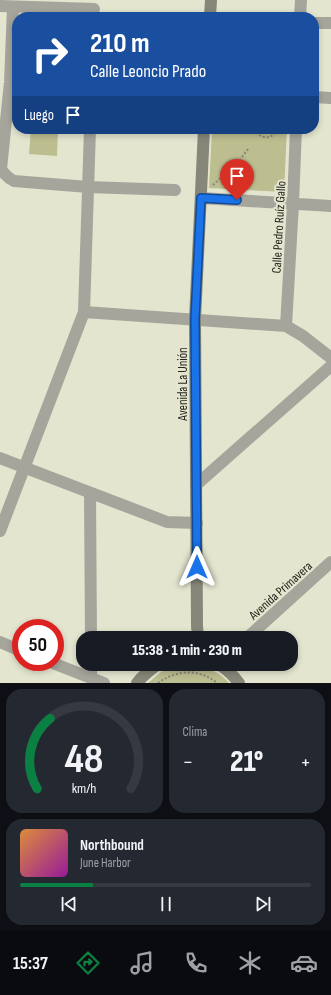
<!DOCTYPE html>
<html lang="es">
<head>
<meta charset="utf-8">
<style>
  :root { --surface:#171b24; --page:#242831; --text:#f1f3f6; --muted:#9ea1a6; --line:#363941; --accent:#0b8043 }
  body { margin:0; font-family:"Sofia Sans Condensed",sans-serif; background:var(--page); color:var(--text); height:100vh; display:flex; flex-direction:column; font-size:15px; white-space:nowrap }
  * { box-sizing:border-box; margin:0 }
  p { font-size:13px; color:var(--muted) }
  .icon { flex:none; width:22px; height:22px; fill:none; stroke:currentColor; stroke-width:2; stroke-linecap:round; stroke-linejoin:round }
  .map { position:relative; height:683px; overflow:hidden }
  .panel { display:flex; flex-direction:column; gap:6px; padding:6px; background:#0d0f14; flex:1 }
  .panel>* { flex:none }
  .guide { position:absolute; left:12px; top:12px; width:307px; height:122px; border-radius:16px; box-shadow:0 2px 6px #0003; background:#1a4fa0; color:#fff; overflow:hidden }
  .speed { position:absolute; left:12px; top:619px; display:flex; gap:8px; font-size:20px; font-weight:700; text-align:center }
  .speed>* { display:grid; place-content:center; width:52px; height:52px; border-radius:50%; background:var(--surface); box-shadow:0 2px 6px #0003; line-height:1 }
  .speed .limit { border:6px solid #d22; background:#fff; color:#111 }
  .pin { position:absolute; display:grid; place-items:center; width:34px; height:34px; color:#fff; margin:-41px -17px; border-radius:50% 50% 50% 0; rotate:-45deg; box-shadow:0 0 4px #0007 }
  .pin .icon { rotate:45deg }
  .me { position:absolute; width:44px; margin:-22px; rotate:0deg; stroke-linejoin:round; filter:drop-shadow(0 0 3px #0008) }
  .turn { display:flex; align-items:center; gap:14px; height:84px; padding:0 12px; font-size:18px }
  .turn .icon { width:52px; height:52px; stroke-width:2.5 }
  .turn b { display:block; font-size:28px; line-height:34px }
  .then { display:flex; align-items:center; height:38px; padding:0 12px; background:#0003; gap:8px; font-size:15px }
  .big { font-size:30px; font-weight:800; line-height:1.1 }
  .panel .widget { flex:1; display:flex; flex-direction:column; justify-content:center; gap:6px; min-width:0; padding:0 14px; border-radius:16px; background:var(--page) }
  .panel .dial { align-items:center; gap:0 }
  .dial svg { height:104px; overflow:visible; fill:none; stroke:var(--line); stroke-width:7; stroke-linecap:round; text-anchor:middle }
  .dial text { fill:var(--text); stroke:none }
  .song { display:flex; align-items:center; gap:12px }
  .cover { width:48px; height:48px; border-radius:6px; background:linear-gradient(135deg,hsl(30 70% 55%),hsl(300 70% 35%)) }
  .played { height:4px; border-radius:2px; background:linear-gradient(90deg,var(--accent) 25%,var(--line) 25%) }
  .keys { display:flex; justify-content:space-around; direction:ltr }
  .heat { display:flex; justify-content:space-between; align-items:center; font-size:22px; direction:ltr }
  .panel .tiles { flex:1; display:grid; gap:6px; grid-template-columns:1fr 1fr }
  .widget:last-child { grid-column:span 2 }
  .trip { position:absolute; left:76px; top:631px; width:222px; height:40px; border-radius:16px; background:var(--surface); box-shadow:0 2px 6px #0003; font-weight:800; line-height:40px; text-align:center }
  .tabs { display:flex; height:64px; justify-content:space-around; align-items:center; background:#090b0e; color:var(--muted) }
  .tabs .icon { width:28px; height:28px }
  .tabs .on { color:var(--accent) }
  .tabs b { font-size:18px; color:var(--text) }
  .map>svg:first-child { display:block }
  .green { fill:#bdbe90 }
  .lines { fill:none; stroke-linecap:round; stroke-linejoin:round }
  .path { stroke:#868777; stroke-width:2; stroke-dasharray:2 2; stroke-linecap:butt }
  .minor { stroke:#a5a59c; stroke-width:12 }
  .tertiary { stroke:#a5a59c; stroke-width:12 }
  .secondary { stroke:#868779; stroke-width:12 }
  .route-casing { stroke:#114b97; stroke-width:10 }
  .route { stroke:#1a73e8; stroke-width:7 }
  .labels { text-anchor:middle; stroke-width:4; stroke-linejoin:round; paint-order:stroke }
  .street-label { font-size:13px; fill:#25251d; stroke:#e4e5cf }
</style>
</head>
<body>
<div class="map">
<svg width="331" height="683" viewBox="0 0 331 683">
  <rect width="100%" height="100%" fill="#e4e5cf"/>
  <path class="green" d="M 31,129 L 58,129 L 57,156 L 29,154 Z
    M 212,129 L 287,129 L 284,192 L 209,188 Z
    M 178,665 C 183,665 189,664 195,665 C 206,666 222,674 229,683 L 148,683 L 161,672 Z"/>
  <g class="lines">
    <path class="path" d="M 254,129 C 260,140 272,140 278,129
      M 242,157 L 248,149
      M 213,185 L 226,173
      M 158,683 C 176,670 199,668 217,683"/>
    <path class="minor" d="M 0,6 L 94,9
      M 13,7 L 10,82 L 1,169 C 5,175 8,178 14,181 L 88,187 L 175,190
      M 300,17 L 301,0
      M 314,23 L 331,23
      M 314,97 L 331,98
      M 201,198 L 331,206
      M 84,312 L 286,326 L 303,336 L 331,358
      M 286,326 L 293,204 L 296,129
      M 0,458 L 167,522 L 197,523
      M 196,485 L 331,366
      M 90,493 L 91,638
      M 0,531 L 84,312 L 90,129
      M 91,664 L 91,678"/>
    <path class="tertiary" d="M 247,638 L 331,562
      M 0,642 L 21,651
      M 50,662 L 104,683"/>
    <path class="secondary" d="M 210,17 L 211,0
      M 198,638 L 197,626 L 195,319 L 204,129
      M 218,664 C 227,669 233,675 239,683
      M 137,683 C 143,675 150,670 158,664"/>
  </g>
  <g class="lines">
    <defs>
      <path id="route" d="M 197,567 L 195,319 L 201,198 L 237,200"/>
    </defs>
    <use href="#route" class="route-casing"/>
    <use href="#route" class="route"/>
  </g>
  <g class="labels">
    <g class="street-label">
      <text transform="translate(278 227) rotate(-87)" y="5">Calle Pedro Ruíz Gallo</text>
      <text transform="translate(182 384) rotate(-90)" y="5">Avenida La Unión</text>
      <text transform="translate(280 590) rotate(-42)" y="5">Avenida Primavera</text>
    </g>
  </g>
</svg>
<div class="speed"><div class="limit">50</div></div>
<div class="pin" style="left:237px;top:200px;background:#d93025"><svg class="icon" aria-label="arrive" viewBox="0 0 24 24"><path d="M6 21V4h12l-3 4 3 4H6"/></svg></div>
<svg class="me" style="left:197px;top:567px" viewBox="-20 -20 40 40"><path d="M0-17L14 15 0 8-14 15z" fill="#1a73e8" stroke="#fff" stroke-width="4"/></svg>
<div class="trip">15:38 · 1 min · 230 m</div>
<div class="guide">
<div class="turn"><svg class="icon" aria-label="right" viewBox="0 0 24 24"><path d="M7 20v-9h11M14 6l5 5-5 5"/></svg><div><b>210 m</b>Calle Leoncio Prado</div></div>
<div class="then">Luego<svg class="icon" aria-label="arrive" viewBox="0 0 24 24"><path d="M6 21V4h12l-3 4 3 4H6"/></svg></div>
</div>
</div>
<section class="panel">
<div class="tiles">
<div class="widget dial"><svg viewBox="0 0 100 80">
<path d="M14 69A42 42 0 1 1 86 69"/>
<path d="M14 69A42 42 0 0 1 24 15" stroke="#0b8043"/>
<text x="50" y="56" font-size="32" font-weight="700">48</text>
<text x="50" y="72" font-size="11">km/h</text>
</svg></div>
<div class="widget"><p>Clima</p>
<div class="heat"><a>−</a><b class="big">21°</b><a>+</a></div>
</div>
<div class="widget">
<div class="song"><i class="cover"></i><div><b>Northbound</b><p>June Harbor</p></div></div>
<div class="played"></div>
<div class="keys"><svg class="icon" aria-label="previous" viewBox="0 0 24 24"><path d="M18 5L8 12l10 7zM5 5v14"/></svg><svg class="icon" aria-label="pause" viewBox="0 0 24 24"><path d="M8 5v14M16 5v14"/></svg><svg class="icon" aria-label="next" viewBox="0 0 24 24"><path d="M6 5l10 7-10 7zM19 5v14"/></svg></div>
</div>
</div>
</section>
<nav class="tabs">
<b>15:37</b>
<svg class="icon on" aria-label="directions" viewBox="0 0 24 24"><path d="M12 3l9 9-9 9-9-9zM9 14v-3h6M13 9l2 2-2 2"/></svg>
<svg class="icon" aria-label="music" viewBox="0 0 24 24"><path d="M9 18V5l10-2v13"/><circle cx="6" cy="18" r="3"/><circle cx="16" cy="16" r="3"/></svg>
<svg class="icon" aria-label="phone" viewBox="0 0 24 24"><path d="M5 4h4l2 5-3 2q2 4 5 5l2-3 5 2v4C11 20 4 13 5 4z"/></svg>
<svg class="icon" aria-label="climate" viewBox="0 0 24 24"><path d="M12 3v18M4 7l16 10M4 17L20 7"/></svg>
<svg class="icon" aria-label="car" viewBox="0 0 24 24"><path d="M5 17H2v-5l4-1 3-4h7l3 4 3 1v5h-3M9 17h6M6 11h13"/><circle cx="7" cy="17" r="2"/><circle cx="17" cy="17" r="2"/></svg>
</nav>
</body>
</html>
